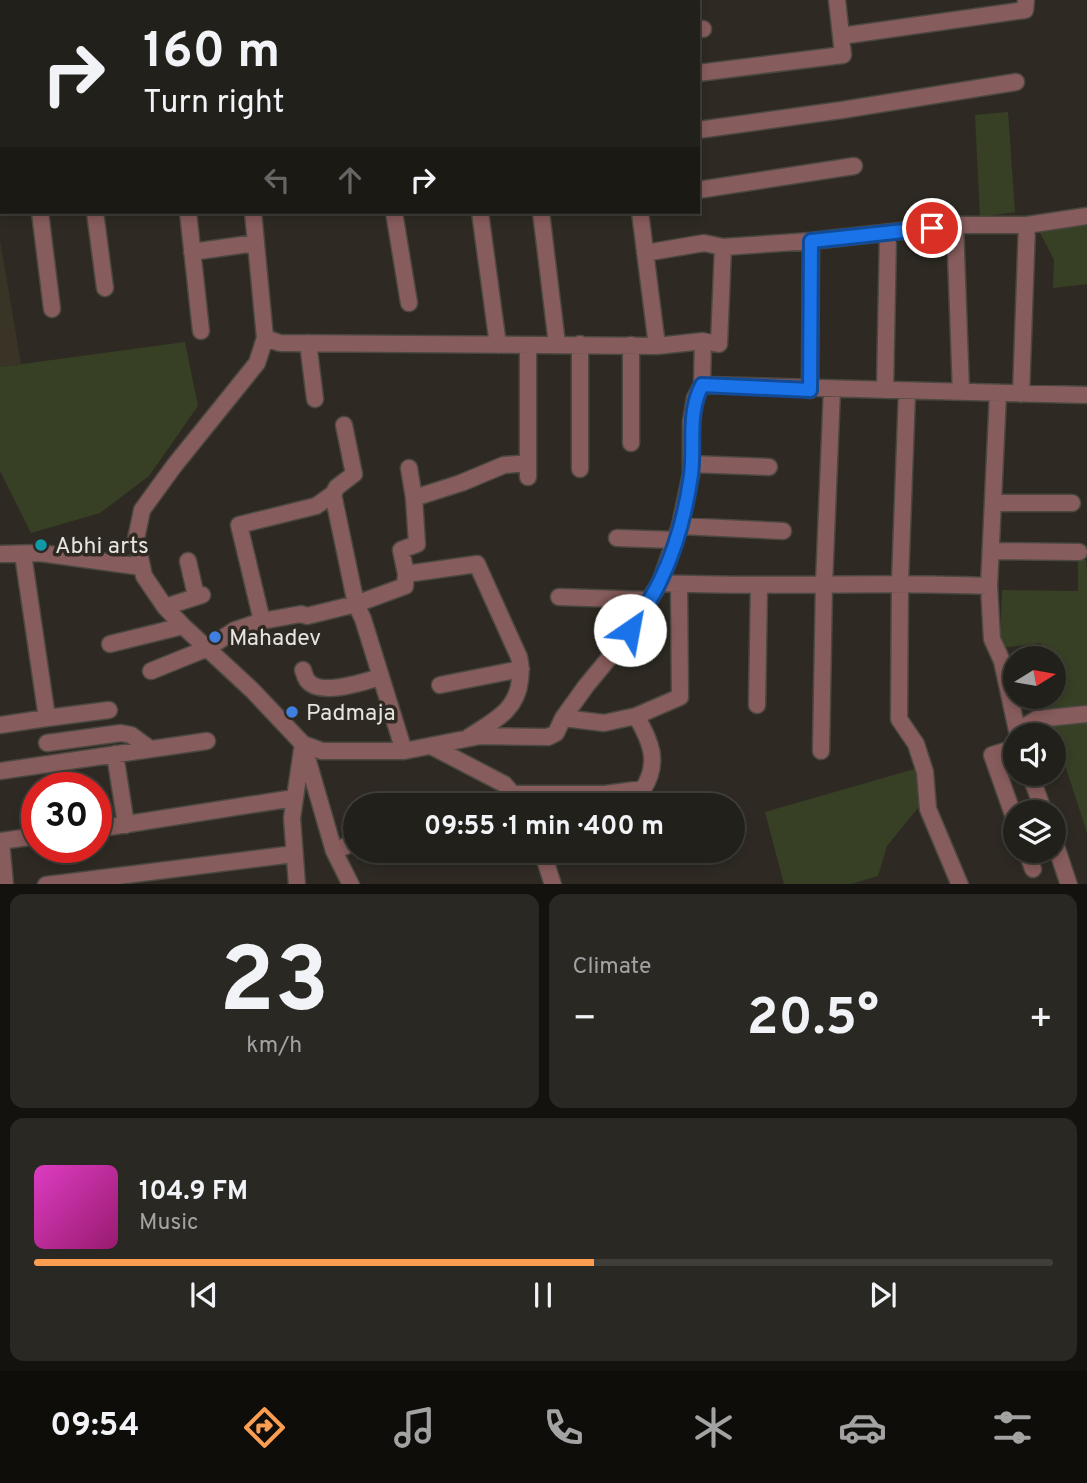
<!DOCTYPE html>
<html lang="en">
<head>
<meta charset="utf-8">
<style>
  :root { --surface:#22201a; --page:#2a2823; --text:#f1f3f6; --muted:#a2a3a2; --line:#3f3e39; --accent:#fc9e52 }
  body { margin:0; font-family:Overpass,sans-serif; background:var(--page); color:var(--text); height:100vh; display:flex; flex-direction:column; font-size:26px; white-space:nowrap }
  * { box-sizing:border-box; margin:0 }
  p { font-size:23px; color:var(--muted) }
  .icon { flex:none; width:38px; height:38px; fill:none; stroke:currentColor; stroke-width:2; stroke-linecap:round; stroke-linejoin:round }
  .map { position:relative; height:884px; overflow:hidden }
  .side { display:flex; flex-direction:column; gap:10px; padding:10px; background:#13120e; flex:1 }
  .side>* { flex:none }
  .guide { position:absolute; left:0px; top:0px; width:700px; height:214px; box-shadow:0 4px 10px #0003,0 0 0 2px var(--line); background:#22201a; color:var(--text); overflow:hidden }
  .needle { width:46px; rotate:79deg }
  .controls { position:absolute; left:1003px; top:646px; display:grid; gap:14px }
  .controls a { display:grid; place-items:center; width:63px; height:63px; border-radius:50%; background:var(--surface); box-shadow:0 4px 10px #0003,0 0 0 2px var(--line); font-size:35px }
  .speed { position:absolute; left:21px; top:772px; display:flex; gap:14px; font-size:35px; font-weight:700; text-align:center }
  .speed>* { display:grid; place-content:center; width:91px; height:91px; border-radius:50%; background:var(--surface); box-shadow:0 4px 10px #0003,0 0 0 2px var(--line); line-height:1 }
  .speed .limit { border:10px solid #d22; background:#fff; color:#111 }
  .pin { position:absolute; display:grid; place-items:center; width:60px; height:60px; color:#fff; margin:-30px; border:4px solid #fff; border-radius:50%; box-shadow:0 2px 7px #0007 }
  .me { position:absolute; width:77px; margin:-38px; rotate:33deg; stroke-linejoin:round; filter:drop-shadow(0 0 5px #0008) }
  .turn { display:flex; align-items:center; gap:24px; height:147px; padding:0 28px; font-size:32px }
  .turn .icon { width:91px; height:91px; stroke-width:2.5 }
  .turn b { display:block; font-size:49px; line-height:60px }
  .lanes { display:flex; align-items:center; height:66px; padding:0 28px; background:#0003; justify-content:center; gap:35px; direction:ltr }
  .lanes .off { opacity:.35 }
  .big { font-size:52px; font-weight:700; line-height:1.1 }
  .side .widget { flex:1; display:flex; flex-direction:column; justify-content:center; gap:10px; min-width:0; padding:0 24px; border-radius:14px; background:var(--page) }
  .side .dial { align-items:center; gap:0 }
  .dial b { font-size:91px; line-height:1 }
  .song { display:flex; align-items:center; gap:21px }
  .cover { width:84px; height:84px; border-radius:10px; background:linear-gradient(135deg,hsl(310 70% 55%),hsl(320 70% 35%)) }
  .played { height:7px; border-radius:4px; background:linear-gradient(90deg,var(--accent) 55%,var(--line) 55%) }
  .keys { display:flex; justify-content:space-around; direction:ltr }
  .heat { display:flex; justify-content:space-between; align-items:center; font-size:38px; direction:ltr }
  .side .tiles { flex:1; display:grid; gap:10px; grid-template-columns:1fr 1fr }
  .widget:last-child { grid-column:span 2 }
  .trip { position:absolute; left:343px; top:793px; width:402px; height:70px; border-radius:35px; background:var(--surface); box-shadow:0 4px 10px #0003,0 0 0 2px var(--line); font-weight:700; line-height:70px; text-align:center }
  .menu { display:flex; height:112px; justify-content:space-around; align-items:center; background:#0e0d0a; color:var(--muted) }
  .menu .icon { width:49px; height:49px }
  .menu .current { color:var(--accent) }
  .menu b { font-size:32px; color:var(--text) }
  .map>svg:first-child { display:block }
  .built { fill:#3a3427 }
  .green { fill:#374024 }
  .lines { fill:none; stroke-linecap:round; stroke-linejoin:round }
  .minor-casing { stroke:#4b4841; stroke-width:19 }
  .minor { stroke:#875c5c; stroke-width:16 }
  .route-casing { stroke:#114b97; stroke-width:18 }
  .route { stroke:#1a73e8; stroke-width:12 }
  .culture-dot { fill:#0f9aa8; stroke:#2e2a23; stroke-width:2.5 }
  .shop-dot { fill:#3f7fe0; stroke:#2e2a23; stroke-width:2.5 }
  .labels { text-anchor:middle; stroke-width:7; stroke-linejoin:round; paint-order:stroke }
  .poi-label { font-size:23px; fill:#e6e4df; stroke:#2e2a23; text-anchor:start }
</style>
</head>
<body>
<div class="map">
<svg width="1087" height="885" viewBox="0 0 1087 885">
  <rect width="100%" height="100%" fill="#2e2a23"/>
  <path class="built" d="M 0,240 L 21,364 L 0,367 Z"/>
  <path class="green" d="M 1008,112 L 1015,212 L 980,217 L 975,115 Z
    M 1087,219 L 1087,284 L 1053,288 L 1054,260 L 1036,225 Z
    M 185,342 L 198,406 L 149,476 L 100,513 L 31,533 L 0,471 L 0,367 Z
    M 1078,560 L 1086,560 L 1087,571 L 1087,833 L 1047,709 L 1046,697 L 1054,696 L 1054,658 L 1043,658 L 1041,643 L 1000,648 L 1002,590 L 1078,591 Z
    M 918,768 L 922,803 L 887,846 L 878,876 L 851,884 L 784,884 L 765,812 Z"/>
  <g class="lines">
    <defs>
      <path id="minor" d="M 3,0 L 3,2
        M 61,0 L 61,2
        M 221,0 L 221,2
        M 337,0 L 337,2
        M 477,0 L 478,2
        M 615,0 L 615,2
        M 837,0 L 841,36
        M 698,29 L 703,29
        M 698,73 L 843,55 L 841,36 L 1025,10 L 1026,0
        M 698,130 L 842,110 L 1016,82
        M 0,180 L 2,180
        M 698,190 L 854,166
        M 40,212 L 52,309
        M 95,212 L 105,288
        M 188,212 L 201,331
        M 253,212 L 265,338 L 257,363 L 174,466 L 142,510 L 136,539 L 144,576 L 165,607 L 183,626 L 253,691 L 303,744 L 322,751 L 404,751 L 480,736 L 548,737 L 556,733 L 563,718 L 586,686 L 619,646 L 660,583
        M 394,212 L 409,303
        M 480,212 L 498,345
        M 541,212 L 557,344
        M 640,212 L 657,346
        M 955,225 L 961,392
        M 192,252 L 256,243
        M 645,253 L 704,243 L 723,247 L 811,241 L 955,225 L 1027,225 L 1087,216
        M 265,338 L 280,343 L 657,346 L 703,341 L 702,385 L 695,398 L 691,422 L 691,474 L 680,526 L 660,583 C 769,588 879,581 989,586 L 998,393
        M 703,341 L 719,344 L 723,247
        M 308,343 L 315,399
        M 528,345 L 528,477
        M 702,385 L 1087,395
        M 810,390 L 811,241
        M 885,390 L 888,234
        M 907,392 L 900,582 L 899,719 L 916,744 L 925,772 L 928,809 L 960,885
        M 1021,394 L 1027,225
        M 344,425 L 354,474 L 337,487 L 333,494 L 356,604 L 363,619 L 404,751
        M 631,443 L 631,345
        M 691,464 L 769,467
        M 409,468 L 414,498
        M 580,469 L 580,344
        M 993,503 L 1072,503
        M 680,526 L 783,531
        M 617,538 L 675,540
        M 991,551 L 1079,552
        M 0,554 L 40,553 L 142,567
        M 188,561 L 196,596
        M 406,574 L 401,550 L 417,544 L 414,498 L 461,483 L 504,465 L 528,463
        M 989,586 L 992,639 L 1002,661 L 1018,735
        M 559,597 L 649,600
        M 165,607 L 202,595
        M 262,621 L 239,525 L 316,506 L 333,494
        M 110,644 L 183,626
        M 303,670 C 304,673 305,677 307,680 C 319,697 364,682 380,677
        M 151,671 L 208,648 L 235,630 L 262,621 L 301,614 L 307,616 L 356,604 L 405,586 L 406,574 L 477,564 L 519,657 C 521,665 521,672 520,680 C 517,711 493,721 469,737
        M 440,685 L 521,669
        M 757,705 L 759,586
        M 47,718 L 109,710
        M 563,718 L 604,723 L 636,716 L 680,697 L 679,584
        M 0,725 L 47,718 L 23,554
        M 1017,731 L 1037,719 L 1087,714
        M 47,743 L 121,733 L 131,735 L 150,749
        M 303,744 L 334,851 L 351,885
        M 431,746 L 504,784 L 519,801
        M 1015,748 L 992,755 L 1015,820
        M 821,751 L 824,584 L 832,389
        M 115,754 L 126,825
        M 0,771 L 207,741
        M 1030,774 L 1044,812
        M 513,794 L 605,794 L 643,789 C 660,763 651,741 636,716
        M 96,829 L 294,798
        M 1054,840 L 1069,885
        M 0,841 L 37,836
        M 1,841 L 5,885
        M 542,850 L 553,885
        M 1026,850 L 1033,869
        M 334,851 L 355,842
        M 46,885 L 294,854
        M 297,885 L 292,818 L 302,750"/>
    </defs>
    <use href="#minor" class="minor-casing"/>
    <use href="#minor" class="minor"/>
  </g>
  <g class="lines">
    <defs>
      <path id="route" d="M 630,630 C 641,614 653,597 661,579 C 676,548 686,510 691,475 C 695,444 687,414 702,385 L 810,390 L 811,241 L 932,228"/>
    </defs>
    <use href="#route" class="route-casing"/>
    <use href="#route" class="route"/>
  </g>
  <circle class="culture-dot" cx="41" cy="545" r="7"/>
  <g class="shop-dot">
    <circle cx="215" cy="637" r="7"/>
    <circle cx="292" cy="712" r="7"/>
  </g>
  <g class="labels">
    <g class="poi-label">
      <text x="55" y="553">Abhi arts</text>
      <text x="229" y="645">Mahadev</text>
      <text x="306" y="720">Padmaja</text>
    </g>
  </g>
</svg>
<div class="controls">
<a><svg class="needle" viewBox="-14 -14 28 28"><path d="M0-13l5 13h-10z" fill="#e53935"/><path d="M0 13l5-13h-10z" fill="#a2a3a2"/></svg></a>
<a><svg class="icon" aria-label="sound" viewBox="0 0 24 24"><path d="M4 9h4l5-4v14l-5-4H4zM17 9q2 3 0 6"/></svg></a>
<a><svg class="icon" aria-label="layers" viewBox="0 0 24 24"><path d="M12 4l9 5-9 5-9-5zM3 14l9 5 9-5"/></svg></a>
</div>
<div class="speed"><div class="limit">30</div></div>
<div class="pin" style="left:932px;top:228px;background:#d93025"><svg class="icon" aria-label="arrive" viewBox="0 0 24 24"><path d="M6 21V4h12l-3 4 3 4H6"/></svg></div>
<svg class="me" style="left:630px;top:630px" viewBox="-20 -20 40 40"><circle r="19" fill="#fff"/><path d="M0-13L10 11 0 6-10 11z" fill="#1a73e8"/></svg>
<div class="trip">09:55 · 1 min · 400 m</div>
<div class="guide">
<div class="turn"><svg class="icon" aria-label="right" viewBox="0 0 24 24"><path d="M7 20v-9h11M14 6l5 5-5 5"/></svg><div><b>160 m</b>Turn right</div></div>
<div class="lanes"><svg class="icon off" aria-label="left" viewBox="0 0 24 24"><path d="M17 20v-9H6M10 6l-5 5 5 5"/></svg><svg class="icon off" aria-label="ahead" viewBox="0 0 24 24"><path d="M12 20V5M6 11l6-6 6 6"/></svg><svg class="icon" aria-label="right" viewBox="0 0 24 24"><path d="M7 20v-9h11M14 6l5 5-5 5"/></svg></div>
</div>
</div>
<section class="side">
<div class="tiles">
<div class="widget dial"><b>23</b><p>km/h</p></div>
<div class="widget"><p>Climate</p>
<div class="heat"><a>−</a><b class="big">20.5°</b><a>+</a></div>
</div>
<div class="widget">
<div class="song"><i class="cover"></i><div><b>104.9 FM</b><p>Music</p></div></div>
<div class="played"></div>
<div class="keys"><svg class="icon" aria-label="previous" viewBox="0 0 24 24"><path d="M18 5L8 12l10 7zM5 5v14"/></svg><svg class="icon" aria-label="pause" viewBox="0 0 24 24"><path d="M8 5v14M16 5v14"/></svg><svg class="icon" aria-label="next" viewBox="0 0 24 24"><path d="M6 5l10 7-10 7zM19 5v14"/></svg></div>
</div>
</div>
</section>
<nav class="menu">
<b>09:54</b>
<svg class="icon current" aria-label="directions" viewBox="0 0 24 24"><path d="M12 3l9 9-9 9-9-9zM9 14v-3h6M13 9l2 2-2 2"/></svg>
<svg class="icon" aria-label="music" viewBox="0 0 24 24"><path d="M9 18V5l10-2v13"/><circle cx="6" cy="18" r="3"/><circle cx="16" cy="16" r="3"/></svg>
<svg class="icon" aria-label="phone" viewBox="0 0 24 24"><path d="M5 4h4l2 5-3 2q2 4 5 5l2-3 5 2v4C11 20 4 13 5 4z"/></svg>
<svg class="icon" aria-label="climate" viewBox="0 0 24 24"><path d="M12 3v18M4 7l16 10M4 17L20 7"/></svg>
<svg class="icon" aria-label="car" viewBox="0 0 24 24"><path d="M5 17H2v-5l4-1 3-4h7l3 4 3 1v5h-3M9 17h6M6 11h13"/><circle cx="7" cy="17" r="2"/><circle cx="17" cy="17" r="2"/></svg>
<svg class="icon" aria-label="filters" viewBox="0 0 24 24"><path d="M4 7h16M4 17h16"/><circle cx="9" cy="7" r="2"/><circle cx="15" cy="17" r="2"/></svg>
</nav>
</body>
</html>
